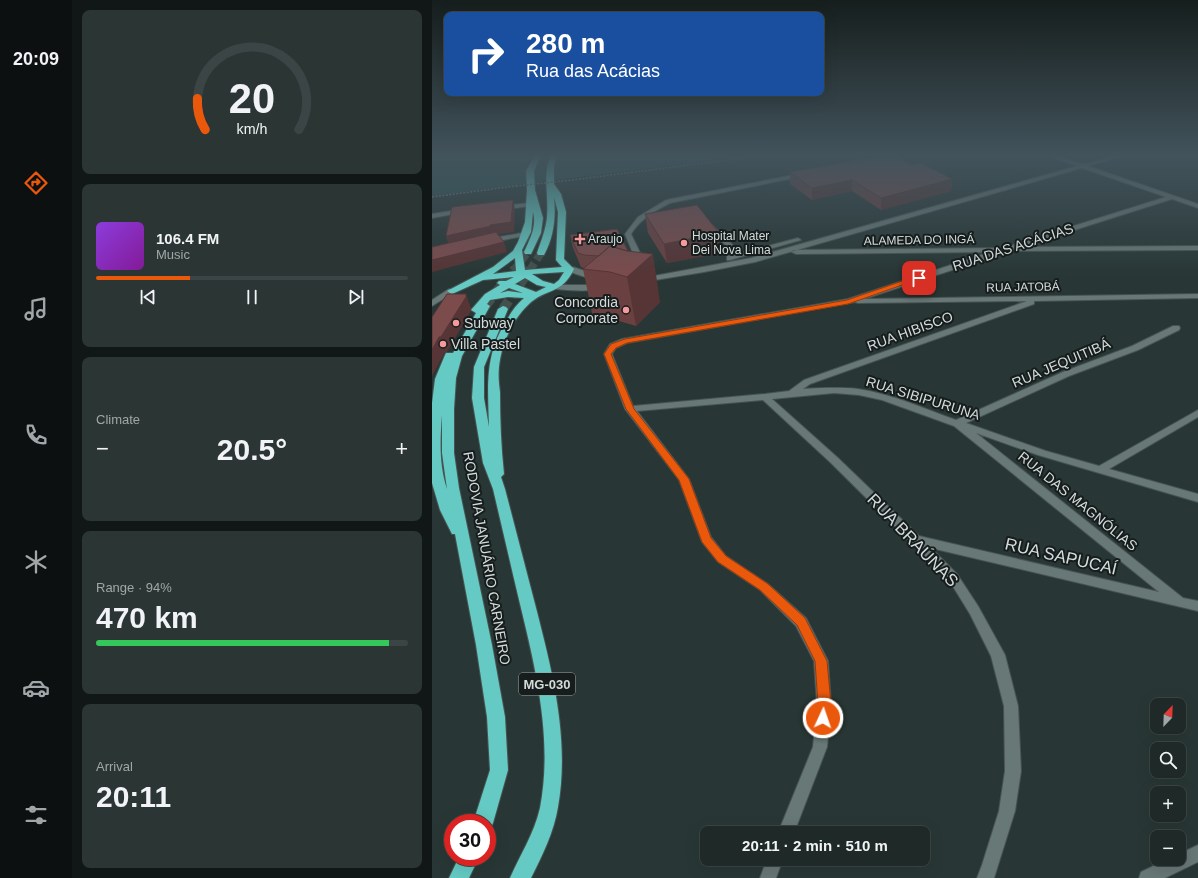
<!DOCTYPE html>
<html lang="en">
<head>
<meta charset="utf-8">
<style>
  :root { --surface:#1e2928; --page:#2b3534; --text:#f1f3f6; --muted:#a1a6a8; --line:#3c4545; --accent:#ea580c }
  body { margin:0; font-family:Arial,sans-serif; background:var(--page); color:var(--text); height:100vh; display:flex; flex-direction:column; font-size:15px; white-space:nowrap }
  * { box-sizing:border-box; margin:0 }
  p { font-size:13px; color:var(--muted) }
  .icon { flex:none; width:22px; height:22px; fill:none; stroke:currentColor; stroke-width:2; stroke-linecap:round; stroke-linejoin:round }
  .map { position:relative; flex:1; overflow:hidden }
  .side { display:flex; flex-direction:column; gap:10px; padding:10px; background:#101716; width:360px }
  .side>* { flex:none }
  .hud { position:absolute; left:12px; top:12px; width:380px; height:84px; border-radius:8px; box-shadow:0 4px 16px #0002,0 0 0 1px var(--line); background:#1a4fa0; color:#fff; overflow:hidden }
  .needle { width:26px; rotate:23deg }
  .tools { position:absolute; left:718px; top:698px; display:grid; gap:8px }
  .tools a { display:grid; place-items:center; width:36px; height:36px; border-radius:8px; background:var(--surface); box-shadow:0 4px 16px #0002,0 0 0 1px var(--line); font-size:20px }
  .speed { position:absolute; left:12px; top:814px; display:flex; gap:8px; font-size:20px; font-weight:700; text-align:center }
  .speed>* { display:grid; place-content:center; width:52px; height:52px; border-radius:50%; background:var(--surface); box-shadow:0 4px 16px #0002,0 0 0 1px var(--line); line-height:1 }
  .speed .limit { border:6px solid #d22; background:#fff; color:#111 }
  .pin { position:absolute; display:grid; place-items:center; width:34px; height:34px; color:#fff; margin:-17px; border-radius:8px; box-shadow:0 2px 6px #0006 }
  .me { position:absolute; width:44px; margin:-22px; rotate:3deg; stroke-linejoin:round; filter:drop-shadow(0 0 3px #0008) }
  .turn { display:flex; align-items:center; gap:14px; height:84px; padding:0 16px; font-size:18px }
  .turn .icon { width:52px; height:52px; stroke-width:2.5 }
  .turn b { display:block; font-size:28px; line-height:34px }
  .big { font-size:30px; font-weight:700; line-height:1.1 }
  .side .card { flex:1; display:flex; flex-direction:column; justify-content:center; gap:6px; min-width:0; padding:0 14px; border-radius:8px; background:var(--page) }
  .side .dial { align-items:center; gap:0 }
  .dial svg { height:104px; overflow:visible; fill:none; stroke:var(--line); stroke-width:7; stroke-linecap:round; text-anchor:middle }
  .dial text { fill:var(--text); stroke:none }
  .song { display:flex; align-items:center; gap:12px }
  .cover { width:48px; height:48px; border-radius:6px; background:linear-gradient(135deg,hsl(270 70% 55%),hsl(290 70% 35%)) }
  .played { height:4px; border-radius:2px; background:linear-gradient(90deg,var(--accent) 30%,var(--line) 30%) }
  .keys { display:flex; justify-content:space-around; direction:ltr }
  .heat { display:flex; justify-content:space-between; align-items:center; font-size:22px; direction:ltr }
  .charge { height:6px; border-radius:3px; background:linear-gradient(90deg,#34c759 94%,var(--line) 0) }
  .trip { position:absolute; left:268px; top:826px; width:230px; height:40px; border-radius:8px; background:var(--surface); box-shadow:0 4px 16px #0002,0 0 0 1px var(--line); font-weight:700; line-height:40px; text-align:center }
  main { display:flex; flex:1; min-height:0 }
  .menu { display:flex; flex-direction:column; width:72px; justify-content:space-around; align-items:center; background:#0c1010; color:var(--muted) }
  .menu .icon { width:28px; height:28px }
  .menu .current { color:var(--accent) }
  .menu b { font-size:18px; color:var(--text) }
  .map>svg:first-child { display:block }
  .green { fill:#28524f }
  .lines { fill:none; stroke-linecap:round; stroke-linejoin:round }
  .highway-tunnel-far1 { stroke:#42504e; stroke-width:8; stroke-dasharray:8 4; stroke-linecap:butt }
  .highway-tunnel { stroke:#42504e; stroke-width:10; stroke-dasharray:10 5; stroke-linecap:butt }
  .minor-casing { stroke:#475352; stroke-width:2 }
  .highway-casing { stroke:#475352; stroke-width:2 }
  .path { stroke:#6f7b7a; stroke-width:1.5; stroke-dasharray:2 1.5; stroke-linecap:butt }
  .minor { fill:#687876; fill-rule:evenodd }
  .highway { fill:#64cac3; fill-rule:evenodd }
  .path-bridge { stroke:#6f7b7a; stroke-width:1.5; stroke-dasharray:2 1.5; stroke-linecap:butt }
  .wall { fill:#6b4041 }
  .shaded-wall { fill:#573435 }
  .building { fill:#7c4b4c; stroke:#573435 }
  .route { fill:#ea580c; stroke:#983908 }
  .poi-dot { fill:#f59b9d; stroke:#161d1c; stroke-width:1.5 }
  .labels { text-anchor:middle; stroke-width:4; stroke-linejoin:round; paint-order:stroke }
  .far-poi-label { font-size:12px; fill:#d3dbdb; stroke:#161d1c; text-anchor:start }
  .far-street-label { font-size:12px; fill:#d3dbdb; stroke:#161d1c }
  .shield { fill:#161d1c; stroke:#9aa2a2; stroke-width:1 }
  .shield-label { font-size:13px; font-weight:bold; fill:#d3dbdb }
  .street-label { font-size:14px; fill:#d3dbdb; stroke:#161d1c }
  .poi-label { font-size:14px; fill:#d3dbdb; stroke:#161d1c; text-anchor:start }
  .near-street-label { font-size:17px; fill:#d3dbdb; stroke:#161d1c }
</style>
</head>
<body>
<main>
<nav class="menu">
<b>20:09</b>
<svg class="icon current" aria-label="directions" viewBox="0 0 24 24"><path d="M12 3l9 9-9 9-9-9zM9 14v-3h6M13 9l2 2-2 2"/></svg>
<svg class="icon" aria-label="music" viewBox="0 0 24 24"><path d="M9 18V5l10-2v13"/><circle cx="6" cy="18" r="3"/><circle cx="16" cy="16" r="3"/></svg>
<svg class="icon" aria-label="phone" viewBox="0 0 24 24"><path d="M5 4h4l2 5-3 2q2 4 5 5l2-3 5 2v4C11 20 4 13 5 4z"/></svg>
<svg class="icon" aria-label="climate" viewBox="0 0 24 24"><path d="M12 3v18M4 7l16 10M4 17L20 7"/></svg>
<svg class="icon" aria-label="car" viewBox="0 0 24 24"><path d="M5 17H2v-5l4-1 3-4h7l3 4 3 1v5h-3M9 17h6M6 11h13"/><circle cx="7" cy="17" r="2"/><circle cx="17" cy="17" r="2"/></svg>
<svg class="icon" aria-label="filters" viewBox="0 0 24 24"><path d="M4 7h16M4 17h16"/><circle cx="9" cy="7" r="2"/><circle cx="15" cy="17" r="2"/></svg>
</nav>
<section class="side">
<div class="card dial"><svg viewBox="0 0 100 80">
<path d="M14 69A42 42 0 1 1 86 69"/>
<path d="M14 69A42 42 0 0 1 8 45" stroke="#ea580c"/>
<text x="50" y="56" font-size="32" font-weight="700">20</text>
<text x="50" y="72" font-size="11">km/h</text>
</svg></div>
<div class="card">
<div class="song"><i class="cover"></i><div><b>106.4 FM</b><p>Music</p></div></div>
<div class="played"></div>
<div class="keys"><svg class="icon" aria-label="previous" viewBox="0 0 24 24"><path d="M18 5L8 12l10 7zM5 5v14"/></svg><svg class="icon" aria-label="pause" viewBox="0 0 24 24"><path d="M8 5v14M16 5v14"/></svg><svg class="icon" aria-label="next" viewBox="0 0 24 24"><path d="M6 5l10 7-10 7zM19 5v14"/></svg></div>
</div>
<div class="card"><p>Climate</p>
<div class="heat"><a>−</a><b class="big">20.5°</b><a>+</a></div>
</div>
<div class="card"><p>Range · 94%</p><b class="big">470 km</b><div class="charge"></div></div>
<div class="card"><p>Arrival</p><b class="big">20:11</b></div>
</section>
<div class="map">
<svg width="766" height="878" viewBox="0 0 766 878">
  <rect width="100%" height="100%" fill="#283735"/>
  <path class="green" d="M 0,155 L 318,155 L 0,196 Z"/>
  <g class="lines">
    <path class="highway-tunnel-far1" d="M 82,270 L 96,252
      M 98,270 L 109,253"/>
    <path class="highway-tunnel" d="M 53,306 L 83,269
      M 71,309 L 98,269"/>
    <defs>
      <path id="minor" d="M 618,155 C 630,155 640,163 651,164 C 661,164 677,155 690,155 L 690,156 L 656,166 L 766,204 L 766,208 L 740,199 L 589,247 L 766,246 L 766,250 L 584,251 L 581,250 L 432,299 L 766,294 L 766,298 L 602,301 L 602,304 L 378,384 L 371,389 C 389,388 408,387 426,389 C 460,394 493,409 524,420 L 631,372 L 700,346 L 741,326 L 747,326 L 748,328 L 747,330 L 706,350 L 637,376 L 534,423 L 614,451 L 667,466 L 766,410 L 766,417 L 677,469 L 766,494 L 766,502 L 606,455 L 544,433 L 751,598 L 766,601 L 766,611 L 499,548 L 525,574 L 546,606 L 573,655 L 586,706 L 589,771 L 583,811 L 562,878 L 545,878 L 550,865 L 567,811 L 573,771 L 572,706 L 559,656 L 538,614 L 517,580 L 398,462 L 331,400 L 205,411 L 257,479 L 279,537 L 294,556 L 336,584 L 374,618 L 396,661 L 399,704 L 395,747 L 362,833 L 346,833 L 381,747 L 385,704 L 382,661 L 364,626 L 328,590 L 286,562 L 270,542 L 247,480 L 193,409 L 172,354 L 178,344 L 190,339 L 416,299 L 558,252 L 364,254 L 360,252 L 361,250 L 562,248 L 565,250 L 734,197 L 650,168 L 323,262 L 272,272 L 211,282 L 207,280 L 211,278 L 319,258 L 645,166 L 618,156 ZM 595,301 L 372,380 L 357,391 L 333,394 L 201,406 L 180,354 L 184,348 L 195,343 L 423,302 L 426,303 ZM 402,393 L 427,395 L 450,400 L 522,426 L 727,592 L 487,536 L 406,458 L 340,399 Z
        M 371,173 L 374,175 L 373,176 L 238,203 C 223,211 208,219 199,234 L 213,263 L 212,265 L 209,265 L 205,263 L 193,234 L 206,217 L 234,200 Z
        M 97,203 L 99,204 L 99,206 L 69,210 L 66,208 L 69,206 Z
        M 31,209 L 33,210 L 33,212 L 0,218 L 0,214 Z
        M 276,225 L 280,225 L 309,253 L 366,238 L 369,240 L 298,260 L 295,260 L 295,256 L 303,255 L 276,227 Z
        M 95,232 L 97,233 L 97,235 L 56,243 L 53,241 L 56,239 Z
        M 135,267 L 141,267 L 168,276 C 160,282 144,273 135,271 Z
        M 121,285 L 167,285 L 171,287 C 163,293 135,290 124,289 L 121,289 Z
        M 17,289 L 23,289 L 24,291 L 0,306 L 0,300 Z
        M 766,845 L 766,862 L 733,878 L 707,878 L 709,872 L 736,859 L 747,859 L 747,854 Z
        M 335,859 L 351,859 L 344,878 L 328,878 Z"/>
      <path id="highway" d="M 103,155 L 109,155 L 102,171 L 103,190 L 111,218 L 109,233 L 100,252 L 99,254 L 93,254 L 92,252 C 98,239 105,226 101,212 L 99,232 L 90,250 L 93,270 L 130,267 L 124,260 L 126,212 L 122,197 C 124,217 122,237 112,255 L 106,255 L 105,253 C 109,241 114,229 115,217 C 117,196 110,174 119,155 L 125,155 L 122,168 L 122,184 L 129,194 L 134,212 L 132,259 L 142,269 C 130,295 113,288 96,305 C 80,320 69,346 67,367 C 66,376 67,384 68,392 C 68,419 69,447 72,474 L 69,477 L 73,489 C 83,527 93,566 103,604 C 120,670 138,739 126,807 C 122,832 110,856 99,878 L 78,878 C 88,855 102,834 108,808 C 121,740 104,670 88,604 C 79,566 70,527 61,489 L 51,463 L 40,398 L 42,367 L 66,309 L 71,306 L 74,307 L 76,309 L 52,367 L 52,398 L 57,427 C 56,386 52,355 75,320 C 79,312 85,304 92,298 L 76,297 L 58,300 L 55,304 L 58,306 L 30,356 L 24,378 L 22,409 L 22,453 L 27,488 L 60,645 L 73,717 L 76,770 L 61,823 L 58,830 L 55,831 L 55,823 L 41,823 L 58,770 L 55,717 L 44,645 L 23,534 L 20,534 L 8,510 L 0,483 L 0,403 L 3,379 L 13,355 L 14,353 L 21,353 L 44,313 L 39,310 L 53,294 L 68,285 L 65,283 L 67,281 L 74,281 L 82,277 L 51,280 L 20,294 L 15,291 L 61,267 L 81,251 L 86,242 L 93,222 L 95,190 L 94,171 ZM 83,258 L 84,271 L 61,274 ZM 132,272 L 127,280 L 122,284 L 111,281 L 100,274 ZM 93,278 L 105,285 L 114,287 L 104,292 L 83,284 ZM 77,288 L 91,293 L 76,291 L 68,293 ZM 10,415 L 10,453 L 15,489 C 7,465 8,440 10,415 Z
        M 27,857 L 47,857 L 37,878 L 17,878 Z"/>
    </defs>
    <use href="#minor" class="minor-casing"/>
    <use href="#highway" class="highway-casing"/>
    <path class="path" d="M 140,180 L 335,155
      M 0,197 L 84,186"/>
    <use href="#minor" class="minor"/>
    <use href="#highway" class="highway"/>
    <path class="path-bridge" d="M 84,186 L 140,180"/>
  </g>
  <path class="wall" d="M 478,165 L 520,179 L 519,191 L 449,210 L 420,191 L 380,200 L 358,184 L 358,172 Z
    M 213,214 L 287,233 L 289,253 L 235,263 L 216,233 Z
    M 138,235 L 196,251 L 228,302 L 204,326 L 187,321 L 161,318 L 151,269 L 152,268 L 149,267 L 141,248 Z"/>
  <path class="shaded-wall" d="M 520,179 L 519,191 L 449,210 L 449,198 Z
    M 420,180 L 420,191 L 380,200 L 380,188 Z
    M 81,200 L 83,209 L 82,232 L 61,235 L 17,246 L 14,236 L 58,225 Z
    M 287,233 L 289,253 L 235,263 L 232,244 Z
    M 72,242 L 75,252 L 0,272 L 0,260 Z
    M 221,254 L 228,302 L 204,326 L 195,277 Z
    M 34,294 L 39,308 L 39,311 L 15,352 L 13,352 L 0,376 L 0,350 L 7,337 Z"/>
  <path class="building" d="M 453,155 L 466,155 L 478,165 L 489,163 L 520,179 L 449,198 L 420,180 L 380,188 L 358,172 Z
    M 81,200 L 79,222 L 58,225 L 59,226 L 14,236 L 20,207 Z
    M 265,205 L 287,233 L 232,244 L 213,214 Z
    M 185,229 L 196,251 L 178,246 L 167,256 L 152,255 L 146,253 L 138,235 Z
    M 64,232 L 72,242 L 0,260 L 0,247 Z
    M 178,246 L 195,251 L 221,254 L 195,277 L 178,272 L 151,269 Z
    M 15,294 L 34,294 L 34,297 L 9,337 L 7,337 L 0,350 L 0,317 Z"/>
  <linearGradient id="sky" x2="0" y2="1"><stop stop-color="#161e1d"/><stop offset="0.56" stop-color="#42535c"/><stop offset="1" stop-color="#42535c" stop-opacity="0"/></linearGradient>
  <rect width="766" height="277" fill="url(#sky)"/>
  <path class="route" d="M 485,276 L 490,278 L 416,304 L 195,343 L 184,348 L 179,354 L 202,409 L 257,479 L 279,538 L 294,556 L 336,584 L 373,618 L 395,661 L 399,704 L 396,723 L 391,724 L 386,723 L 384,718 L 386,704 L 383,661 L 365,625 L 328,590 L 286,562 L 270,542 L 247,480 L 194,409 L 172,354 L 179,344 L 193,339 L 415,300 Z"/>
  <g class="poi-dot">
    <path d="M146 233h4v4h4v4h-4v4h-4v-4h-4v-4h4z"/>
    <circle cx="252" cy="243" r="4"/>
    <circle cx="194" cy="310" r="4"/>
    <circle cx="24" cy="323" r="4"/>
    <circle cx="11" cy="344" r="4"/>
  </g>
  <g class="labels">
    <g class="far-poi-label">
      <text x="260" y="240">Hospital Mater<tspan x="260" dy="14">Dei Nova Lima</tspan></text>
      <text x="156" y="243">Araujo</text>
    </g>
    <g class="far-street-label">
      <text transform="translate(487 240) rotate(-1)" y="4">ALAMEDA DO INGÁ</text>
      <text transform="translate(591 287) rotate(-1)" y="4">RUA JATOBÁ</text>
    </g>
    <rect class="shield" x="87" y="673" width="56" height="22" rx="3"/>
    <g class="shield-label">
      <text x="115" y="689">MG-030</text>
    </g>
    <g class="street-label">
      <text transform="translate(581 247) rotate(-18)" y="5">RUA DAS ACÁCIAS</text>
      <text transform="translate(478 331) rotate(-20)" y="5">RUA HIBISCO</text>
      <text transform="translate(629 363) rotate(-23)" y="5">RUA JEQUITIBÁ</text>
      <text transform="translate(491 398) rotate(17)" y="5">RUA SIBIPURUNA</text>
      <text transform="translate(646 501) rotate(39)" y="5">RUA DAS MAGNÓLIAS</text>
      <text transform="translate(55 558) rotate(80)" y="5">RODOVIA JANUÁRIO CARNEIRO</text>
    </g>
    <g class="poi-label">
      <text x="186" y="307" text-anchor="end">Concordia<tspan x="186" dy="16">Corporate</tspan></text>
      <text x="32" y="328">Subway</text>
      <text x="19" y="349">Villa Pastel</text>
    </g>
    <g class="near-street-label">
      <text transform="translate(481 540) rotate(46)" y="6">RUA BRAÚNAS</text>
      <text transform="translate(629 556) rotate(13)" y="6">RUA SAPUCAÍ</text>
    </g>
  </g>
</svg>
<div class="tools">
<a><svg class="needle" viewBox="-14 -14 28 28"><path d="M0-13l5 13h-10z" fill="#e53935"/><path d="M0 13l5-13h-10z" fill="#a1a6a8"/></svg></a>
<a><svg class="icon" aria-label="search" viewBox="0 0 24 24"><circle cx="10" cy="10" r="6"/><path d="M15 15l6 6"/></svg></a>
<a>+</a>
<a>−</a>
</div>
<div class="speed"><div class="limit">30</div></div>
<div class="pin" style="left:487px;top:278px;background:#d93025"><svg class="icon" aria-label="arrive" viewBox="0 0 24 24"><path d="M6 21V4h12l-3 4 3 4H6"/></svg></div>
<svg class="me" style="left:391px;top:718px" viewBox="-20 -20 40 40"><circle r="17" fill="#ea580c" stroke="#fff" stroke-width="3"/><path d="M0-11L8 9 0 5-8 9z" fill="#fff"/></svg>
<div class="trip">20:11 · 2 min · 510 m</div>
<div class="hud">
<div class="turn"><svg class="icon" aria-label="right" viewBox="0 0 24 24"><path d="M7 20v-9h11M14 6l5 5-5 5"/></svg><div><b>280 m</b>Rua das Acácias</div></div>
</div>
</div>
</main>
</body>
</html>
